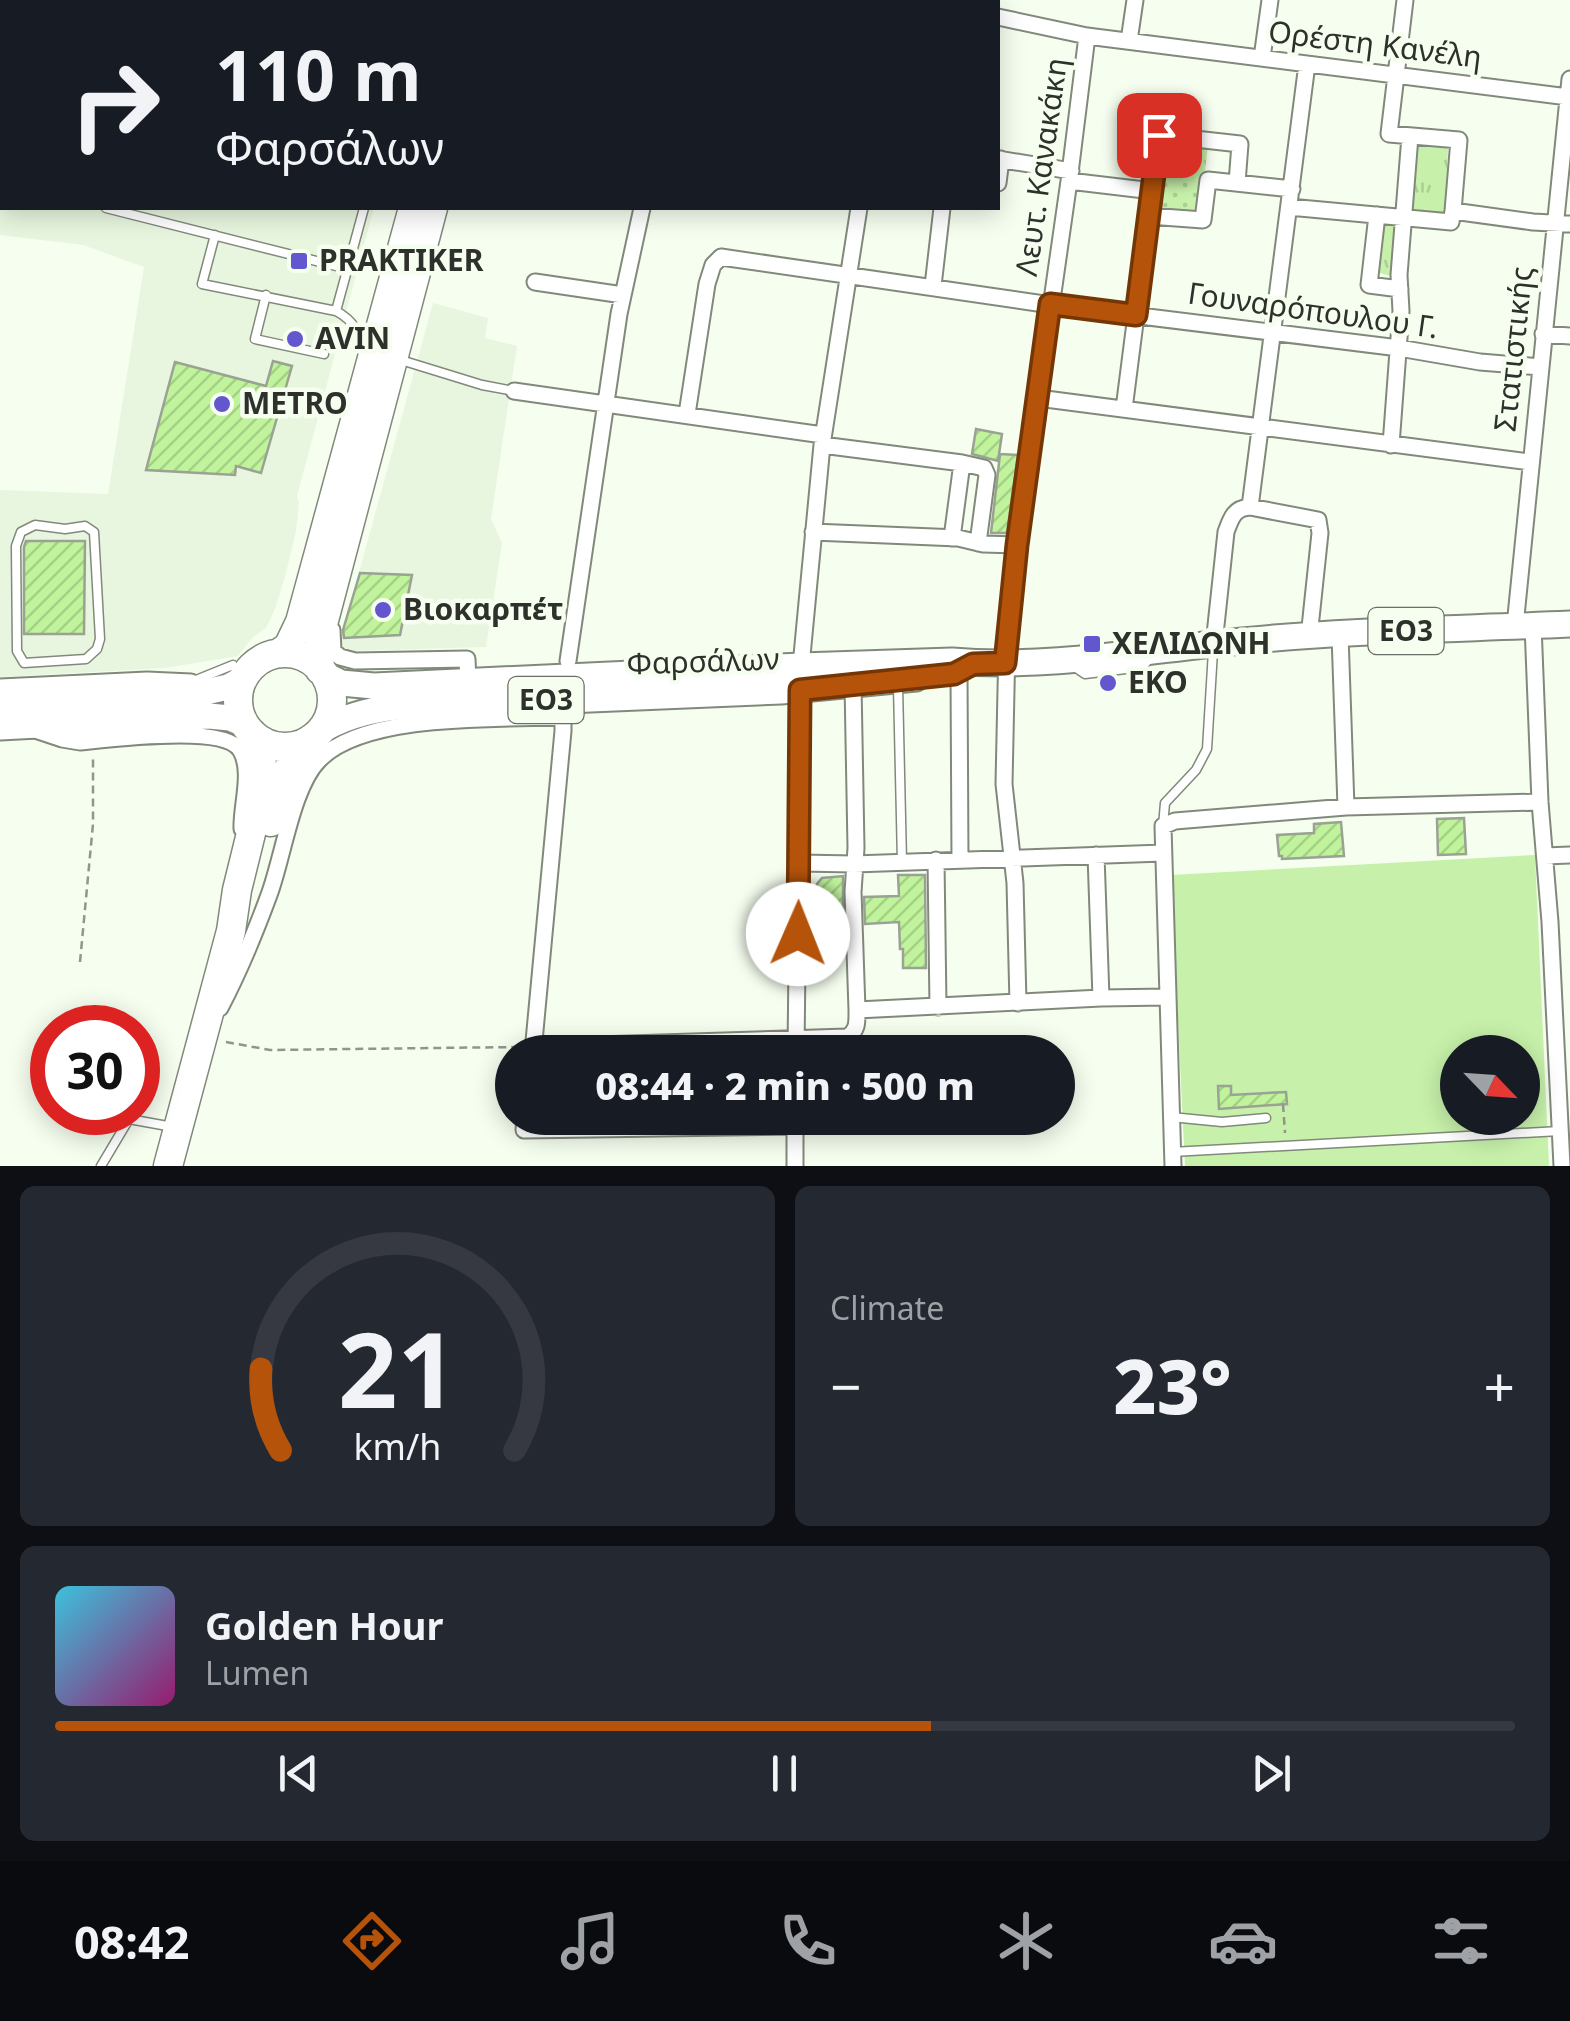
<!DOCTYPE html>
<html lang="en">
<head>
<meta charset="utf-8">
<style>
  :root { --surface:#171b24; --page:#242831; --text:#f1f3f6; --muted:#9ea1a6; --line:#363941; --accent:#b45309 }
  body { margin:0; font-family:"Noto Sans",sans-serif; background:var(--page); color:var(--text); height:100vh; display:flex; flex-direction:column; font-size:38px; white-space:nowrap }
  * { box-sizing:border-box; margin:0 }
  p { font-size:32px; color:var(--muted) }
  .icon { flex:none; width:55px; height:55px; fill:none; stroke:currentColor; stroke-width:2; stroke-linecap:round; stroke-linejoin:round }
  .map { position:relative; height:1166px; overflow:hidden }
  .details { display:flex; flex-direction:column; gap:20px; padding:20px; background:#0d0f14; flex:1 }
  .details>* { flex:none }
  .hud { position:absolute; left:0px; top:0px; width:1000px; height:210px; box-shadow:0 5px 25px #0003; background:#171b24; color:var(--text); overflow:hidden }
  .needle { width:65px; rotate:115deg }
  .controls { position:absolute; left:1440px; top:1035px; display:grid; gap:20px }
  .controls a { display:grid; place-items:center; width:100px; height:100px; border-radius:50%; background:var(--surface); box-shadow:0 5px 25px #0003; font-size:50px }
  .speed { position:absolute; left:30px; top:1005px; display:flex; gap:20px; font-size:50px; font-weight:700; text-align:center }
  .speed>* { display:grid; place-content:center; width:130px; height:130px; border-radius:50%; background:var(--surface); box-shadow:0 5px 25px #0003; line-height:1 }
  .speed .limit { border:15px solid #d22; background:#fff; color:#111 }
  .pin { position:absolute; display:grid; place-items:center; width:85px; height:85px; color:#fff; margin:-42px; border-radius:20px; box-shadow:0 5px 15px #0006 }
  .me { position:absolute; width:110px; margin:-55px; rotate:1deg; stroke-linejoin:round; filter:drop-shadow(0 0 8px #0008) }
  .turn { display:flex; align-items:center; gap:35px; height:210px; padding:0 50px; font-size:45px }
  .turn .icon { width:130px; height:130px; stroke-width:2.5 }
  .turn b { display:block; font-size:70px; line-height:85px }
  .big { font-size:75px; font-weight:800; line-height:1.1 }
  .details .tile { flex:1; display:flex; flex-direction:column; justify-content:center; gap:15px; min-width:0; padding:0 35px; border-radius:15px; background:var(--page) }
  .details .dial { align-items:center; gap:0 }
  .dial svg { height:260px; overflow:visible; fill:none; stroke:var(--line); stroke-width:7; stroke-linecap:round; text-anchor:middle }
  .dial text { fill:var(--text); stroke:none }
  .song { display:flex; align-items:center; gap:30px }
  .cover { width:120px; height:120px; border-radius:15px; background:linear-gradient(135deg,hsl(190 70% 55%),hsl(320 70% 35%)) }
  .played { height:10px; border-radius:5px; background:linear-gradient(90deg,var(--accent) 60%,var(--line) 60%) }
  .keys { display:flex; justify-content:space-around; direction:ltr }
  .heat { display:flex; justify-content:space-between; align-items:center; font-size:55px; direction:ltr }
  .details .tiles { flex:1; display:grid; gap:20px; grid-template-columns:1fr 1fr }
  .tile:last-child { grid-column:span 2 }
  .trip { position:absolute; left:495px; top:1035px; width:580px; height:100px; border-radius:50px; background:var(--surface); box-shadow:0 5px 25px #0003; font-weight:800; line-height:100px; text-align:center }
  .tab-bar { display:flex; height:160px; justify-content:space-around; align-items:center; background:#090b0e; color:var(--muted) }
  .tab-bar .icon { width:70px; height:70px }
  .tab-bar .active { color:var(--accent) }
  .tab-bar b { font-size:45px; color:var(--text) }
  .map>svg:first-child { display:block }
  .built { fill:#e8f6df }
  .grass { fill:url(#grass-tufts) }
  .park { fill:url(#park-dots) }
  .garden { fill:#c7f1aa; fill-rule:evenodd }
  .building { fill:url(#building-hatch); stroke:#99a293; stroke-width:2.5 }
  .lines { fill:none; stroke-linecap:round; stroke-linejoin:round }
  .lane-casing { stroke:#81897b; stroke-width:11 }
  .street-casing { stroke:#81897b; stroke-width:19 }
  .primary-casing { stroke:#81897b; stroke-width:29 }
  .highway-casing { stroke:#81897b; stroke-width:31 }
  .path { stroke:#90968b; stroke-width:2.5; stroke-dasharray:8 5; stroke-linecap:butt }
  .lane { stroke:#fff; stroke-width:8 }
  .street { stroke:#fff; stroke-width:15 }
  .primary { stroke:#fff; stroke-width:25 }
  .highway { stroke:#fff; stroke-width:28 }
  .route-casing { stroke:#753606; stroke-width:25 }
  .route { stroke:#b45309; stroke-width:18 }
  .poi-dot { fill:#6357d0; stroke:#f5feef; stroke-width:4 }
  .labels { text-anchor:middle; stroke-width:9; stroke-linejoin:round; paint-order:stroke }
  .shield { fill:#f5feef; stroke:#6a6e66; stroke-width:2.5 }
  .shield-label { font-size:28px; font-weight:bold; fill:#2e312b }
  .street-label { font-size:30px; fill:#2e312b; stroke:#f5feef }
  .poi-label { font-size:30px; font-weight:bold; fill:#2e312b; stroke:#f5feef; text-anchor:start }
</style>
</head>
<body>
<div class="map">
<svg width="1570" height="1166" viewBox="0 0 1570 1166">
  <defs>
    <pattern id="grass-tufts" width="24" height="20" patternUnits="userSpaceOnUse" patternTransform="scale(2.5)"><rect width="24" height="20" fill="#c7f1aa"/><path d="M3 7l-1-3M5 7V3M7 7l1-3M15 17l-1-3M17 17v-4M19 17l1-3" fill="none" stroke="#abcf92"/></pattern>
    <pattern id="park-dots" width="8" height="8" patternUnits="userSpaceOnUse" patternTransform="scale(2.5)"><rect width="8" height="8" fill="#c7f1aa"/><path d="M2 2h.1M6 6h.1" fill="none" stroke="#abcf92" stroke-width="1.8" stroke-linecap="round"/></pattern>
    <pattern id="building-hatch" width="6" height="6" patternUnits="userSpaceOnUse" patternTransform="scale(2.5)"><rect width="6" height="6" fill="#c0f39b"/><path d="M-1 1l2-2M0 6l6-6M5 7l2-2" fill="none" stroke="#a5d186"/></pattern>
  </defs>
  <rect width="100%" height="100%" fill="#f5feef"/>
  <path class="built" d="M 0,0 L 430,0 L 430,2 L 2,2 L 2,208 L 374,208 L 297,496 L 299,503 L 296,531 L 285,577 L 275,609 L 266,628 L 253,637 L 238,656 L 165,668 L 0,677 L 0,490 L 108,494 L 144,267 L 83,245 L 0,235 Z
    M 433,303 L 488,318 L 485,338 L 517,346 L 491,519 L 502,543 L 486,647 L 352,651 L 343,647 L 341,638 Z"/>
  <path class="grass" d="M 1166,139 L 1208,144 L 1204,180 L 1161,176 Z
    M 1419,144 L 1446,146 L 1448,150 L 1445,211 L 1442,214 L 1414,212 L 1410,209 L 1416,146 Z
    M 1383,223 L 1396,223 L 1393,275 L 1390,276 L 1377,272 Z"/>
  <path class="park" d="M 1161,176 L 1204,180 L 1200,215 L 1157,211 Z"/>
  <path class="garden" d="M 1535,855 L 1549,1166 L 1185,1166 L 1171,875 ZM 1458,1052 L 1522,1052 L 1522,1118 L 1458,1118 Z"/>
  <path class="building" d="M 273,361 L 292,366 L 261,473 L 236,466 L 235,475 L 146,470 L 175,362 L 266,386 Z
    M 976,429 L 1002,434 L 998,461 L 972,454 Z
    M 1000,454 L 1018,455 L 1007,533 L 991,533 Z
    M 26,541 L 85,541 L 84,634 L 24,634 L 24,547 Z
    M 360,573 L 412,575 L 400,635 L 344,638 L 343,630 Z
    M 1464,818 L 1466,854 L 1438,855 L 1437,819 Z
    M 1341,822 L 1344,856 L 1282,859 L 1282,856 L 1279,856 L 1277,835 L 1314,833 L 1314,824 Z
    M 898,875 L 925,875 L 926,968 L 903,968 L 903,949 L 900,949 L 899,922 L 865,924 L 864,897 L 899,896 Z
    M 843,876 L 843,955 L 818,955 L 817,924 L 815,924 L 814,899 L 817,899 L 817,884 L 822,878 Z
    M 1218,1086 L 1231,1086 L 1231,1095 L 1286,1092 L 1287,1104 L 1219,1109 Z"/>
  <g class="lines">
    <defs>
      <path id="lane" d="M 398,0 L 408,2
        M 12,2 L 13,0
        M 316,2 L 316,0
        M 0,45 L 2,36
        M 0,54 L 2,55
        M 0,185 L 2,184
        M 106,208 L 348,269
        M 215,235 L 202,284 L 336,311 C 355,321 359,333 363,353
        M 266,295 L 255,339 L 324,354
        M 336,311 L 364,208
        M 404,361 L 482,385 L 514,391
        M 35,525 L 65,529 L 85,526 L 94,532 L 100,639 L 97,649 L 86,659 L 24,663 L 17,651 L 16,546 L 21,532 Z
        M 1076,668 L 1085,674 L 1142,667 L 1151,657
        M 191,682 L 233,665
        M 898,686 L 902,862
        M 1163,826 L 1165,803 L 1196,770 L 1207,749 L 1213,651
        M 1171,1117 L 1222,1122 L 1266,1118
        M 1172,1152 L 1560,1131
        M 101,1166 L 129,1119 L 173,1127"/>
      <path id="street" d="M 503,0 L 513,2
        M 950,0 L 957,2
        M 1405,0 L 1389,134 L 1459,140 L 1453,211
        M 648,2 L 649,0
        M 697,2 L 697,0
        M 891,2 L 892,0
        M 998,17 L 1087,36 L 1568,97
        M 1129,41 L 1135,0
        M 1262,58 L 1270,0
        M 998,159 L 1071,171
        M 1069,181 L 1153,191
        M 998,183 L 1001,159
        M 1289,207 L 1451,222 L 1453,211 L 1533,222 L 1570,224
        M 1377,215 L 1369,285 L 1400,289
        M 1149,216 L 1203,220 L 1208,180 L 1292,189
        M 535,282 L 623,295
        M 933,286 L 942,208
        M 1543,334 L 1570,336
        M 514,391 L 823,435
        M 1038,398 L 1530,462
        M 1124,409 L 1159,135 L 1240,144 L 1237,183
        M 687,414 L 707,284 L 713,265 L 721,257 L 1051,305 L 1399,348 L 1480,362 L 1541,367
        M 822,445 L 962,463 L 984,468 L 987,475 L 978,543
        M 1391,445 L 1401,311 L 1399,275 L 1410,136
        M 1250,507 L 1307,64
        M 813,532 L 958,538 L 983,544 L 1017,545
        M 952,538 L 962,463
        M 1533,625 L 1540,802 L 1550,922 L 1562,1166
        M 1515,626 L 1570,79
        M 332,630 L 333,651 L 340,657 L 355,661 L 467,659 L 468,682
        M 1340,635 L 1346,807
        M 1214,644 L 1226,532 C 1231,518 1234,508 1250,507 L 1318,520 L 1320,533 L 1309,637
        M 568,661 L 619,314 L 642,208
        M 801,666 L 822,445 L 859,208
        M 959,673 L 960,860
        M 0,687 L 147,680 L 191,682 L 192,695
        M 35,730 L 62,739 L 80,742 C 109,739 226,724 241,751 C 253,772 241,806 242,829
        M 1096,855 L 1101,998
        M 1545,856 L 1570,855
        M 936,860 L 938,1007
        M 799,863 L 854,864 L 1163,853
        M 1018,1003 L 1015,883 L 1004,784 L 1007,643 L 1017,545 L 1069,181 L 1087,36
        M 220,1008 C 239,972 255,933 269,895 C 283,858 292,787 319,760 C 364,713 500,719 563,717
        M 857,1010 L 1101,998 L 1167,997
        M 533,1047 L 847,1037 C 858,1031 857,1022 857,1010 L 853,892 L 856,848 L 853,684
        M 533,1052 L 563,731 L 563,708
        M 796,1052 L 800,690
        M 525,1118 L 524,1130 L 795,1126
        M 795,1166 L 795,1118
        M 1173,1166 L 1163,826 L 1175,821 L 1346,807 L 1540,802"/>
      <path id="primary" d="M 325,675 L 341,683 L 374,686 L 801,666 L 952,661 C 1049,669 1146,650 1242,641 C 1350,630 1461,629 1570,624
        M 0,705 L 192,695 L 228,687 L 243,679
        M 0,727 L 209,716 L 230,718 L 244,724
        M 317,733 C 342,717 368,710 397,707 L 781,691 L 916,678"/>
      <path id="highway" d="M 476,2 L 477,0
        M 279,653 L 288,647 L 300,622 L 413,208
        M238 700a47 47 0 1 1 94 0a47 47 0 1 1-94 0Z
        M 320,670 L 319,651 L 322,628 L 433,208
        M 271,822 C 280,791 286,759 312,738
        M 168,1166 L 231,931 L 237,890 L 259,801 L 262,756 L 252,733"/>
    </defs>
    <use href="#lane" class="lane-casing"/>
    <use href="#street" class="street-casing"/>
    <use href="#primary" class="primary-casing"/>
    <use href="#highway" class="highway-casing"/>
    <path class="path" d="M 80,962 L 93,824 L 93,757
      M 226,1042 L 270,1050 L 517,1047
      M 1283,1104 L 1285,1133"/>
    <use href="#lane" class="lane"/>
    <use href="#street" class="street"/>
    <use href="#primary" class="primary"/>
    <use href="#highway" class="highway"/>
  </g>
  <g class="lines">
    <defs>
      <path id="route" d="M 798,934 L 800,690 L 954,674 L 973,664 L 1005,663 L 1017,545 L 1050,304 L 1136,315 L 1159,135"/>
    </defs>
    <use href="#route" class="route-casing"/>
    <use href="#route" class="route"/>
  </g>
  <g class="poi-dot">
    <rect x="289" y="251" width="20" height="20" rx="5"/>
    <circle cx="295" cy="339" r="10"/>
    <circle cx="222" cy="404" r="10"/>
    <circle cx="383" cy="610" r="10"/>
    <rect x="1082" y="634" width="20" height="20" rx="5"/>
    <circle cx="1108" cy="683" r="10"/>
  </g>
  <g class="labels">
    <g class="shield">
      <rect x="1368.5" y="608" width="75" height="46" rx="8"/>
      <rect x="508.5" y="677" width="75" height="46" rx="8"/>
    </g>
    <g class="shield-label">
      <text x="1406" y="641">ΕΟ3</text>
      <text x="546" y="710">ΕΟ3</text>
    </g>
    <g class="street-label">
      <text transform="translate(1375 45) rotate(7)" y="10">Ορέστη Κανέλη</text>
      <text transform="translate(1042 167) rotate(-82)" y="10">Λευτ. Κανακάκη</text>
      <text transform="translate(1313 311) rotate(8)" y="10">Γουναρόπουλου Γ.</text>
      <text transform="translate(1514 349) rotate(-84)" y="10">Στατιστικής</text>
      <text transform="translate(703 662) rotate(-2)" y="10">Φαρσάλων</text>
    </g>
    <g class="poi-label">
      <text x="319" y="271">PRAKTIKER</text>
      <text x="315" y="349">AVIN</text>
      <text x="242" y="414">METRO</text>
      <text x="403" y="620">Βιοκαρπέτ</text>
      <text x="1112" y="654">ΧΕΛΙΔΩΝΗ</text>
      <text x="1128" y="693">EKO</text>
    </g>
  </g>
</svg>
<div class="controls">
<a><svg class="needle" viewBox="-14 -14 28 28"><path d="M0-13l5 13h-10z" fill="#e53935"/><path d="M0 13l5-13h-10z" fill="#9ea1a6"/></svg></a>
</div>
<div class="speed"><div class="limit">30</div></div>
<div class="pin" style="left:1159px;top:135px;background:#d93025"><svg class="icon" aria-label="arrive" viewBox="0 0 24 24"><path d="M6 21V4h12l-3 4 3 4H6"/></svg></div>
<svg class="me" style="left:798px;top:934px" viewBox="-20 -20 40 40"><circle r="19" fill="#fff"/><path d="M0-13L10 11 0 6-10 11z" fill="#b45309"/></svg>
<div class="trip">08:44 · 2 min · 500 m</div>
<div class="hud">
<div class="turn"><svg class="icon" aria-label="right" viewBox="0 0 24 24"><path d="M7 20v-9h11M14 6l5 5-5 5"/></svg><div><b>110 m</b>Φαρσάλων</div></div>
</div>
</div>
<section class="details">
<div class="tiles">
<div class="tile dial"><svg viewBox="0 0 100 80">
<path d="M14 69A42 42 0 1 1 86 69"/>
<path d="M14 69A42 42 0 0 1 8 44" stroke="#b45309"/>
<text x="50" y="56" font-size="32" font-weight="700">21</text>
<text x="50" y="72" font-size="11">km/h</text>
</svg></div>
<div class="tile"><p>Climate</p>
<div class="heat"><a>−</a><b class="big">23°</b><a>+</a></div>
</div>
<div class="tile">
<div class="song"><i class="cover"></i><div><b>Golden Hour</b><p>Lumen</p></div></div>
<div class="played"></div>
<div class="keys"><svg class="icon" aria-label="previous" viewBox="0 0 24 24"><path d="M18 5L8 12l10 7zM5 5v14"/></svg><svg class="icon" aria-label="pause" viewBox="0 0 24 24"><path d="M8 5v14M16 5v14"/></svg><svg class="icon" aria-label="next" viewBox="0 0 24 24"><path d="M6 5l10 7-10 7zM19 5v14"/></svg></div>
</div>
</div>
</section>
<nav class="tab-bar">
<b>08:42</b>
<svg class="icon active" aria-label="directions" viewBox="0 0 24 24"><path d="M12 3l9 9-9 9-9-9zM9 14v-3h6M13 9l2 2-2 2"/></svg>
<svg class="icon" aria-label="music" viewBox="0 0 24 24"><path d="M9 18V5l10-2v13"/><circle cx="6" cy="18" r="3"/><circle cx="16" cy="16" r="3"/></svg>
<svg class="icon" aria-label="phone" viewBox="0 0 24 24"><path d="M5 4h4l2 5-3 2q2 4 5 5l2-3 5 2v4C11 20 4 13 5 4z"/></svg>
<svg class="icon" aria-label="climate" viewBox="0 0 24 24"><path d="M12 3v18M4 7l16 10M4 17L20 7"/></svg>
<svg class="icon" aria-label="car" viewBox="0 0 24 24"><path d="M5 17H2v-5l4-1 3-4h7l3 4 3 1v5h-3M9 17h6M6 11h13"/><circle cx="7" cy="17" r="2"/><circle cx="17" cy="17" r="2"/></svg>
<svg class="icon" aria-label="filters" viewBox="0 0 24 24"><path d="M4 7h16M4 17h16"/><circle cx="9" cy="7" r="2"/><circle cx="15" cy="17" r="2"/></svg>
</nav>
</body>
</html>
